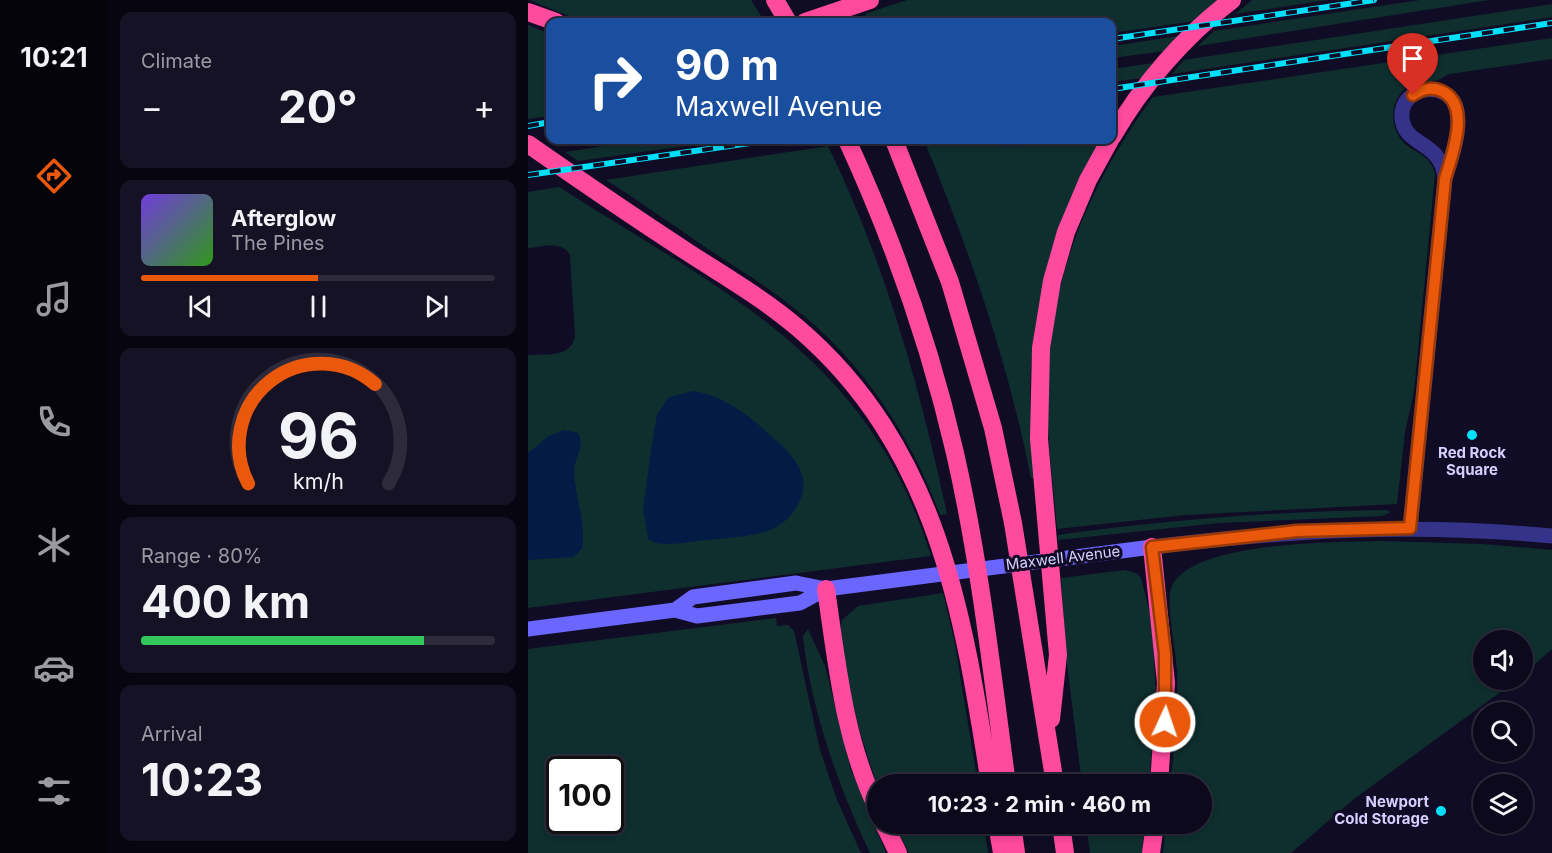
<!DOCTYPE html>
<html lang="en">
<head>
<meta charset="utf-8">
<style>
  :root { --surface:#0c091c; --page:#151225; --text:#f1f3f6; --muted:#9a9aa3; --line:#2c2a3b; --accent:#ea580c }
  body { margin:0; font-family:Inter,sans-serif; background:var(--page); color:var(--text); height:100vh; display:flex; flex-direction:column; font-size:22px; white-space:nowrap }
  * { box-sizing:border-box; margin:0 }
  p { font-size:20px; color:var(--muted) }
  .icon { flex:none; width:33px; height:33px; fill:none; stroke:currentColor; stroke-width:2; stroke-linecap:round; stroke-linejoin:round }
  .map { position:relative; flex:1; overflow:hidden }
  .side { display:flex; flex-direction:column; gap:12px; padding:12px; background:#07050f; width:420px }
  .side>* { flex:none }
  .banner { position:absolute; left:18px; top:18px; width:570px; height:126px; border-radius:12px; box-shadow:0 3px 9px #0003,0 0 0 2px var(--line); background:#1a4fa0; color:#fff; overflow:hidden }
  .fabs { position:absolute; left:945px; top:630px; display:grid; gap:12px }
  .fabs a { display:grid; place-items:center; width:60px; height:60px; border-radius:50%; background:var(--surface); box-shadow:0 3px 9px #0003,0 0 0 2px var(--line); font-size:30px }
  .speed { position:absolute; left:18px; top:756px; display:flex; gap:12px; font-size:30px; font-weight:700; text-align:center }
  .speed>* { display:grid; place-content:center; width:78px; height:78px; border-radius:50%; background:var(--surface); box-shadow:0 3px 9px #0003,0 0 0 2px var(--line); line-height:1 }
  .speed .limit { border:3px solid #111; border-radius:9px; background:#fff; color:#111 }
  .pin { position:absolute; display:grid; place-items:center; width:51px; height:51px; color:#fff; margin:-62px -26px; border-radius:50% 50% 50% 0; rotate:-45deg; box-shadow:0 0 6px #0007 }
  .pin .icon { rotate:45deg }
  .me { position:absolute; width:66px; margin:-33px; rotate:3deg; stroke-linejoin:round; filter:drop-shadow(0 0 4px #0008) }
  .turn { display:flex; align-items:center; gap:21px; height:126px; padding:0 30px; font-size:27px }
  .turn .icon { width:78px; height:78px; stroke-width:2.5 }
  .turn b { display:block; font-size:42px; line-height:51px }
  .big { font-size:45px; font-weight:700; line-height:1.1 }
  .side .widget { flex:1; display:flex; flex-direction:column; justify-content:center; gap:9px; min-width:0; padding:0 21px; border-radius:12px; background:var(--page) }
  .side .dial { align-items:center; gap:0 }
  .dial svg { height:156px; overflow:visible; fill:none; stroke:var(--line); stroke-width:7; stroke-linecap:round; text-anchor:middle }
  .dial text { fill:var(--text); stroke:none }
  .song { display:flex; align-items:center; gap:18px }
  .cover { width:72px; height:72px; border-radius:9px; background:linear-gradient(135deg,hsl(260 70% 55%),hsl(110 70% 35%)) }
  .played { height:6px; border-radius:3px; background:linear-gradient(90deg,var(--accent) 50%,var(--line) 50%) }
  .keys { display:flex; justify-content:space-around; direction:ltr }
  .heat { display:flex; justify-content:space-between; align-items:center; font-size:33px; direction:ltr }
  .charge { height:9px; border-radius:4px; background:linear-gradient(90deg,#34c759 80%,var(--line) 0) }
  .trip { position:absolute; left:339px; top:774px; width:345px; height:60px; border-radius:30px; background:var(--surface); box-shadow:0 3px 9px #0003,0 0 0 2px var(--line); font-weight:700; line-height:60px; text-align:center }
  main { display:flex; flex:1; min-height:0 }
  .tab-bar { display:flex; flex-direction:column; width:108px; justify-content:space-around; align-items:center; background:#05040b; color:var(--muted) }
  .tab-bar .icon { width:42px; height:42px }
  .tab-bar .active { color:var(--accent) }
  .tab-bar b { font-size:27px; color:var(--text) }
  .map>svg:first-child { display:block }
  .green { fill:#0e2f2e; fill-rule:evenodd }
  .water { fill:#041c45 }
  .lines { fill:none; stroke-linecap:round; stroke-linejoin:round }
  .minor { stroke:#353289; stroke-width:15 }
  .tertiary { stroke:#353289; stroke-width:15 }
  .secondary { stroke:#6b66ff; stroke-width:15 }
  .motorway { stroke:#ff4aa0; stroke-width:18 }
  .rail-casing { stroke:#00e0fa; stroke-width:6 }
  .rail { stroke:#100c25; stroke-width:4; stroke-dasharray:11; stroke-linecap:butt }
  .route-casing { stroke:#983908; stroke-width:15 }
  .route { stroke:#ea580c; stroke-width:10 }
  .poi-dot { fill:#00e0fa; stroke:#100c25; stroke-width:2 }
  .labels { text-anchor:middle; stroke-width:6; stroke-linejoin:round; paint-order:stroke }
  .poi-label { font-size:15px; font-weight:bold; fill:#d5cfff; stroke:#100c25 }
  .street-label { font-size:15px; fill:#d5cfff; stroke:#100c25 }
</style>
</head>
<body>
<main>
<nav class="tab-bar">
<b>10:21</b>
<svg class="icon active" aria-label="directions" viewBox="0 0 24 24"><path d="M12 3l9 9-9 9-9-9zM9 14v-3h6M13 9l2 2-2 2"/></svg>
<svg class="icon" aria-label="music" viewBox="0 0 24 24"><path d="M9 18V5l10-2v13"/><circle cx="6" cy="18" r="3"/><circle cx="16" cy="16" r="3"/></svg>
<svg class="icon" aria-label="phone" viewBox="0 0 24 24"><path d="M5 4h4l2 5-3 2q2 4 5 5l2-3 5 2v4C11 20 4 13 5 4z"/></svg>
<svg class="icon" aria-label="climate" viewBox="0 0 24 24"><path d="M12 3v18M4 7l16 10M4 17L20 7"/></svg>
<svg class="icon" aria-label="car" viewBox="0 0 24 24"><path d="M5 17H2v-5l4-1 3-4h7l3 4 3 1v5h-3M9 17h6M6 11h13"/><circle cx="7" cy="17" r="2"/><circle cx="17" cy="17" r="2"/></svg>
<svg class="icon" aria-label="filters" viewBox="0 0 24 24"><path d="M4 7h16M4 17h16"/><circle cx="9" cy="7" r="2"/><circle cx="15" cy="17" r="2"/></svg>
</nav>
<section class="side">
<div class="widget"><p>Climate</p>
<div class="heat"><a>−</a><b class="big">20°</b><a>+</a></div>
</div>
<div class="widget">
<div class="song"><i class="cover"></i><div><b>Afterglow</b><p>The Pines</p></div></div>
<div class="played"></div>
<div class="keys"><svg class="icon" aria-label="previous" viewBox="0 0 24 24"><path d="M18 5L8 12l10 7zM5 5v14"/></svg><svg class="icon" aria-label="pause" viewBox="0 0 24 24"><path d="M8 5v14M16 5v14"/></svg><svg class="icon" aria-label="next" viewBox="0 0 24 24"><path d="M6 5l10 7-10 7zM19 5v14"/></svg></div>
</div>
<div class="widget dial"><svg viewBox="0 0 100 80">
<path d="M14 69A42 42 0 1 1 86 69"/>
<path d="M14 69A42 42 0 0 1 79 18" stroke="#ea580c"/>
<text x="50" y="56" font-size="32" font-weight="700">96</text>
<text x="50" y="72" font-size="11">km/h</text>
</svg></div>
<div class="widget"><p>Range · 80%</p><b class="big">400 km</b><div class="charge"></div></div>
<div class="widget"><p>Arrival</p><b class="big">10:23</b></div>
</section>
<div class="map">
<svg width="1024" height="853" viewBox="0 0 1024 853">
  <rect width="100%" height="100%" fill="#100c25"/>
  <path class="green" d="M 2,0 L 223,0 L 237,22 L 55,22 Z
    M 379,0 L 691,0 L 667,21 L 584,33 L 584,22 L 341,22 L 337,14 Z
    M 724,0 L 800,0 L 707,14 Z
    M 892,0 L 961,0 L 670,46 L 686,31 Z
    M 1024,4 L 1024,17 L 644,74 L 656,60 Z
    M 0,25 L 22,34 L 22,116 L 0,119 Z
    M 651,36 L 637,51 L 584,58 L 584,46 Z
    M 1024,38 L 1024,59 L 922,74 C 917,75 914,79 910,80 C 901,83 893,79 882,85 C 862,97 860,125 875,142 C 887,154 903,154 907,174 L 886,392 L 877,432 L 869,504 L 657,515 L 529,529 C 525,476 516,422 520,367 C 527,265 565,179 625,97 Z
    M 626,63 L 614,78 L 584,82 L 584,69 Z
    M 113,140 L 200,140 L 50,161 L 37,152 Z
    M 396,140 L 448,140 L 467,145 L 483,145 L 572,140 C 530,214 505,300 502,386 C 502,416 505,447 507,478 L 503,478 C 480,362 441,249 396,140 Z
    M 300,146 C 357,263 392,387 419,514 L 412,515 C 384,439 339,369 277,317 C 247,291 213,271 180,249 C 146,226 113,202 78,180 Z
    M 31,187 C 195,292 341,356 403,556 L 0,608 L 0,355 C 17,354 44,358 47,336 L 42,255 C 34,240 14,247 0,248 L 0,192 Z
    M 858,510 L 863,512 L 854,516 L 691,523 L 530,540 L 530,535 C 638,520 749,511 858,510 Z
    M 853,541 L 954,544 L 1024,550 L 1024,649 L 995,675 L 994,640 L 956,640 L 956,680 L 989,680 L 826,799 L 763,853 L 635,853 L 638,824 L 674,824 L 674,784 L 642,784 C 647,746 650,709 649,671 C 648,651 638,604 643,589 C 657,541 811,542 853,541 Z
    M 596,570 L 608,573 L 613,578 L 624,622 L 628,698 L 621,784 L 554,784 L 539,664 L 533,578 Z
    M 415,593 L 426,639 L 450,784 L 349,785 C 337,750 307,654 314,620 L 330,606 Z
    M 248,618 L 249,626 L 260,625 L 266,631 L 292,750 L 309,800 L 333,853 L 0,853 L 0,649 ZM 32,770 L 82,770 L 82,820 L 32,820 Z
    M 280,629 L 297,666 L 323,770 L 358,853 L 342,853 C 311,788 282,707 275,636 Z
    M 366,824 L 456,824 L 460,853 L 381,853 Z
    M 558,824 L 617,824 L 614,853 L 562,853 Z"/>
  <path class="water" d="M 448,140 L 541,140 C 512,146 476,151 448,140 Z
    M 165,391 C 194,395 219,414 240,433 C 262,452 288,476 269,506 C 263,517 254,525 242,530 C 222,537 199,538 178,540 C 163,541 133,549 120,539 L 115,509 L 124,443 L 129,414 L 141,397 Z
    M 36,430 L 50,433 C 58,449 45,458 46,474 C 48,499 58,523 54,549 L 45,557 L 0,560 L 0,453 L 21,436 Z"/>
  <g class="lines">
    <path class="minor" d="M 882,528 L 917,179 C 923,158 933,133 929,111 C 923,78 871,85 874,118 C 876,147 914,140 917,179"/>
    <path class="tertiary" d="M 624,547 C 763,530 884,523 1024,536"/>
    <path class="secondary" d="M 147,610 L 165,597 L 268,583 L 298,589 L 624,547
      M 0,629 L 147,610 L 169,616 L 272,603 L 298,589"/>
    <path class="motorway" d="M 247,0 L 260,22
      M 0,12 L 28,22
      M 277,22 L 342,0
      M 584,137 C 614,85 656,36 704,0
      M 319,140 C 365,240 402,345 427,453 C 452,562 464,674 479,784
      M 366,140 L 422,282 L 465,428 L 485,523 L 527,784
      M 0,144 C 53,181 107,218 161,253 C 198,277 236,299 270,328 C 410,448 435,612 462,784
      M 624,547 L 638,683 L 631,784
      M 298,589 C 309,664 316,740 350,810
      M 523,719 L 530,655 L 511,439 L 513,348 L 524,281 L 538,232 L 560,180 L 582,140
      M 356,824 L 370,853
      M 469,824 L 474,853
      M 484,824 L 488,853
      M 533,824 L 537,853
      M 623,853 L 627,824"/>
    <defs>
      <path id="rail" d="M 584,39 L 846,0
        M 584,89 L 1024,23
        M 0,126 L 22,122
        M 0,175 L 243,140"/>
    </defs>
    <use href="#rail" class="rail-casing"/>
    <use href="#rail" class="rail"/>
  </g>
  <g class="lines">
    <defs>
      <path id="route" d="M 637,722 L 637,654 L 624,547 L 769,531 L 882,528 L 917,179 C 924,155 945,102 911,90 C 902,87 892,90 885,95"/>
    </defs>
    <use href="#route" class="route-casing"/>
    <use href="#route" class="route"/>
  </g>
  <g class="poi-dot">
    <circle cx="944" cy="435" r="6"/>
    <circle cx="913" cy="811" r="6"/>
  </g>
  <g class="labels">
    <g class="poi-label">
      <text x="944" y="458">Red Rock<tspan x="944" dy="17">Square</tspan></text>
      <text x="901" y="807" text-anchor="end">Newport<tspan x="901" dy="17">Cold Storage</tspan></text>
    </g>
    <g class="street-label">
      <text transform="translate(535 558) rotate(-7)" y="5">Maxwell Avenue</text>
    </g>
  </g>
</svg>
<div class="fabs">
<a><svg class="icon" aria-label="sound" viewBox="0 0 24 24"><path d="M4 9h4l5-4v14l-5-4H4zM17 9q2 3 0 6"/></svg></a>
<a><svg class="icon" aria-label="search" viewBox="0 0 24 24"><circle cx="10" cy="10" r="6"/><path d="M15 15l6 6"/></svg></a>
<a><svg class="icon" aria-label="layers" viewBox="0 0 24 24"><path d="M12 4l9 5-9 5-9-5zM3 14l9 5 9-5"/></svg></a>
</div>
<div class="speed"><div class="limit">100</div></div>
<div class="pin" style="left:885px;top:95px;background:#d93025"><svg class="icon" aria-label="arrive" viewBox="0 0 24 24"><path d="M6 21V4h12l-3 4 3 4H6"/></svg></div>
<svg class="me" style="left:637px;top:722px" viewBox="-20 -20 40 40"><circle r="17" fill="#ea580c" stroke="#fff" stroke-width="3"/><path d="M0-11L8 9 0 5-8 9z" fill="#fff"/></svg>
<div class="trip">10:23 · 2 min · 460 m</div>
<div class="banner">
<div class="turn"><svg class="icon" aria-label="right" viewBox="0 0 24 24"><path d="M7 20v-9h11M14 6l5 5-5 5"/></svg><div><b>90 m</b>Maxwell Avenue</div></div>
</div>
</div>
</main>
</body>
</html>
